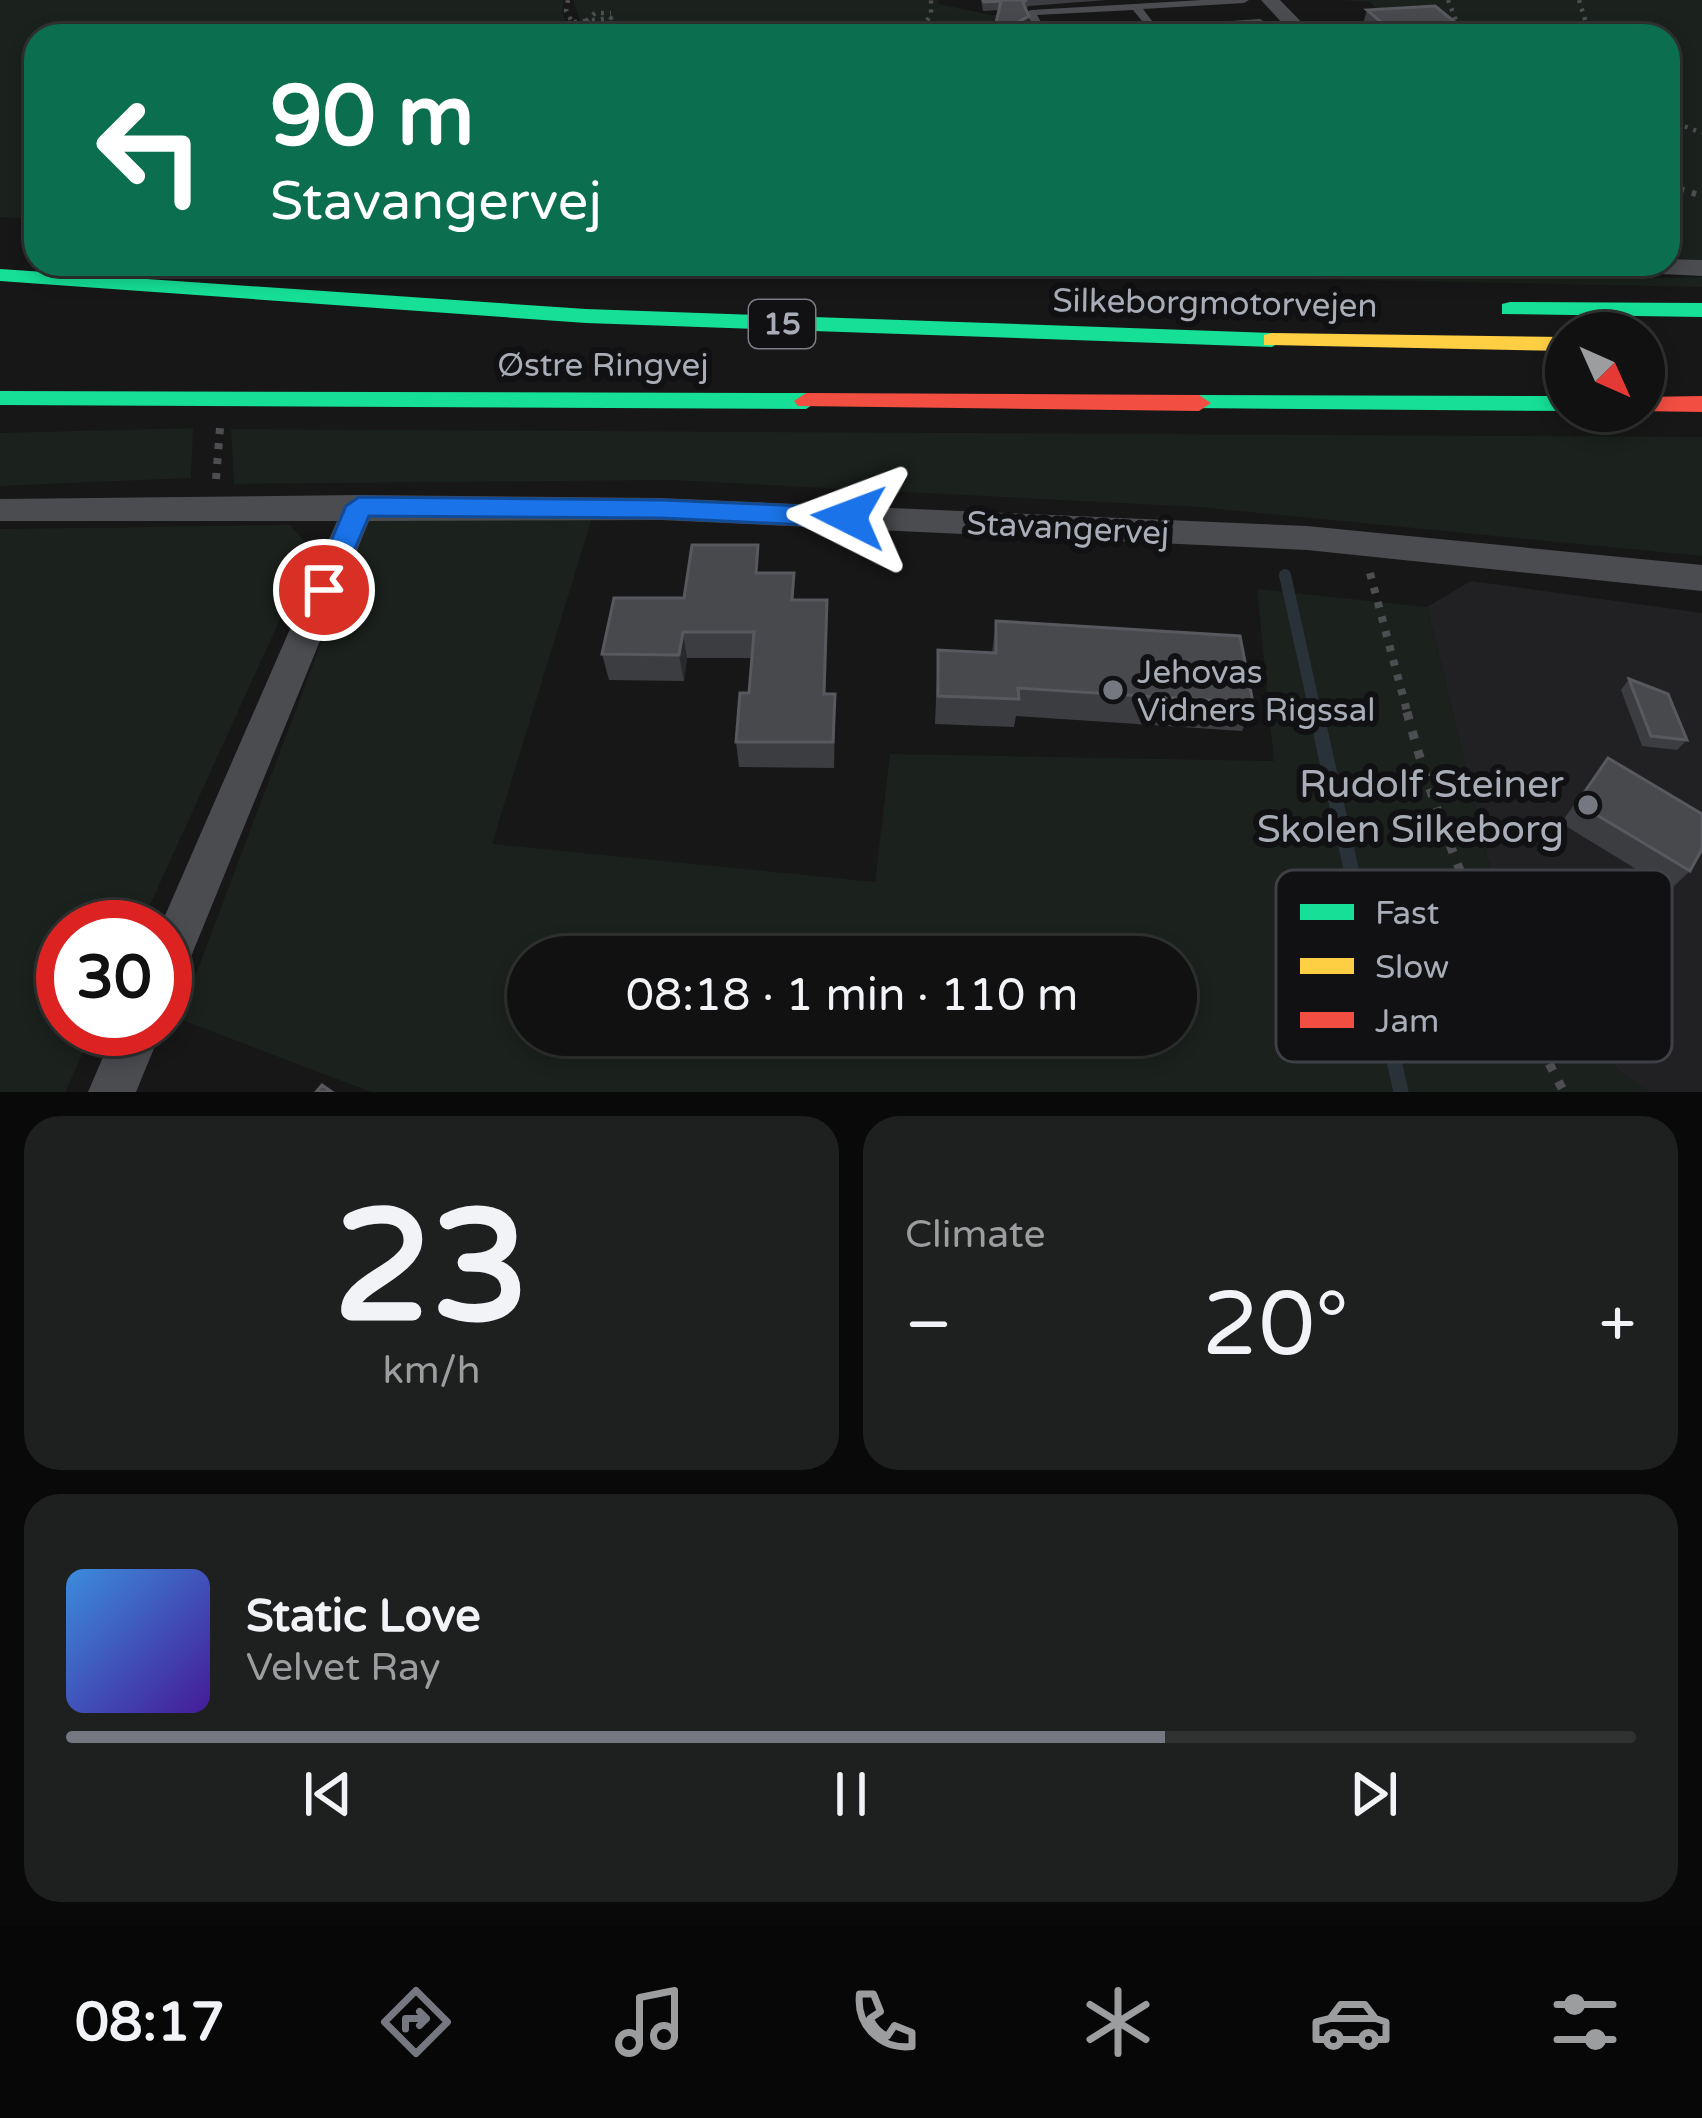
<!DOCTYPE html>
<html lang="en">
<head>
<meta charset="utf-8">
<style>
  :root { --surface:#111; --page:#1e1f1f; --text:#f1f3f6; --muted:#9c9d9f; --line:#303131; --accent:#757880 }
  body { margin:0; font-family:"Varela Round",sans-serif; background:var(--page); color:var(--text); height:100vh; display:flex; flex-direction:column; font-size:45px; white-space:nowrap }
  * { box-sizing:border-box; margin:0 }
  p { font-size:39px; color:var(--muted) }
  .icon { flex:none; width:66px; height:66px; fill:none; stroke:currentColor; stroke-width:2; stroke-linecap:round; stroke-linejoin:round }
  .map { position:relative; height:1092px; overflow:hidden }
  .side { display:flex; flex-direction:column; gap:24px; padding:24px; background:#090909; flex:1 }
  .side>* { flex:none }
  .guide { position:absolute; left:24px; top:24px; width:1656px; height:252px; border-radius:36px; box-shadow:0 6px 18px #0003,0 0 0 3px var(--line); background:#0b6e4f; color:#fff; overflow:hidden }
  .needle { width:78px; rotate:135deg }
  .fabs { position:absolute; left:1545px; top:312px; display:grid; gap:24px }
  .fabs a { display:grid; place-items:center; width:120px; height:120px; border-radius:50%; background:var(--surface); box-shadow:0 6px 18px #0003,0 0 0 3px var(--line); font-size:60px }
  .speed { position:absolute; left:36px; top:900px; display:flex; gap:24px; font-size:60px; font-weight:700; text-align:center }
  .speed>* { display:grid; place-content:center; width:156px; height:156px; border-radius:50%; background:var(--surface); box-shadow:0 6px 18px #0003,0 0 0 3px var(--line); line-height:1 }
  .speed .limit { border:18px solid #d22; background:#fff; color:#111 }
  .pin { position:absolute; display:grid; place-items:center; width:102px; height:102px; color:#fff; margin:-51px; border:6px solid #fff; border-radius:50%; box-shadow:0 3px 12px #0007 }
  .me { position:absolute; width:132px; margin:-66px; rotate:273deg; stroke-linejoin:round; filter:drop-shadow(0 0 9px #0008) }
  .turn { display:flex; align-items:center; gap:42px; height:252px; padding:0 48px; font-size:54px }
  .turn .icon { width:156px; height:156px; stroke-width:2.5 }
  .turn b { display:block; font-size:84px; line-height:102px }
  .big { font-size:90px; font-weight:600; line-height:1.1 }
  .side .widget { flex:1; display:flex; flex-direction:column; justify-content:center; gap:18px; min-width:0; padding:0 42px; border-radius:36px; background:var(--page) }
  .side .dial { align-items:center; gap:0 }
  .dial b { font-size:156px; line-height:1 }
  .song { display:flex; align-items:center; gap:36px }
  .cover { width:144px; height:144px; border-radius:18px; background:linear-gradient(135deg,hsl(210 70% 55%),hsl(260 70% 35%)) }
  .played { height:12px; border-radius:6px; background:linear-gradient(90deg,var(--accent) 70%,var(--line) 70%) }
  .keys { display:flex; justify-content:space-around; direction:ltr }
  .heat { display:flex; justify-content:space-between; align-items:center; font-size:66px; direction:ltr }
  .side .tiles { flex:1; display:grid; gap:24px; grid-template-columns:1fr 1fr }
  .widget:last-child { grid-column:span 2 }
  .trip { position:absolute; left:507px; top:936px; width:690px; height:120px; border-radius:60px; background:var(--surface); box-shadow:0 6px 18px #0003,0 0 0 3px var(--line); font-weight:600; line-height:120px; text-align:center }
  .menu { display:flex; height:192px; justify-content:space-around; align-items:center; background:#070707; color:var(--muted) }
  .menu .icon { width:84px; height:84px }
  .menu .active { color:var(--accent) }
  .menu b { font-size:54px; color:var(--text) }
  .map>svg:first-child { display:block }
  .built { fill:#212124 }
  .green { fill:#1b211c; fill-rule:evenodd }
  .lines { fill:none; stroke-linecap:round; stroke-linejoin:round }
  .stream-far1 { stroke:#2a3239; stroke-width:12 }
  .stream { stroke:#2a3239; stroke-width:15 }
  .path-far3 { stroke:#4d4e52; stroke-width:4.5; stroke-dasharray:3 6; stroke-linecap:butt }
  .path-far2 { stroke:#4d4e52; stroke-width:6; stroke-dasharray:4.5 8; stroke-linecap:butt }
  .path-far1 { stroke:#4d4e52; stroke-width:8; stroke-dasharray:6 9; stroke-linecap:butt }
  .path { stroke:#4d4e52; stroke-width:9; stroke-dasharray:8 12; stroke-linecap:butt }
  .lane { fill:#4b4c50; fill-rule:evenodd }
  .street { fill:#4b4c50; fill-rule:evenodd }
  .fast { fill:#16e098; fill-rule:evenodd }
  .slow { fill:#ffcf43; fill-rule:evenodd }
  .jam { fill:#f24e42; fill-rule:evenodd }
  .wall { fill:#3c3d40 }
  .shaded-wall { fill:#28292a }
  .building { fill:#48494d; stroke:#57595e; stroke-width:3 }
  .route { fill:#1a73e8; stroke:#114b97; stroke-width:3 }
  .poi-dot { fill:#757880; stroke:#111113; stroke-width:4.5 }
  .labels { text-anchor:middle; stroke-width:12; stroke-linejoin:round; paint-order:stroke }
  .shield { fill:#111113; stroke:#7b7e86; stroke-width:3 }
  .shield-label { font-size:30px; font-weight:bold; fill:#a8adb8 }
  .street-label { font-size:33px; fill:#a8adb8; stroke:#111113 }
  .poi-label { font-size:33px; fill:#a8adb8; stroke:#111113; text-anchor:start }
  .near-poi-label { font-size:39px; fill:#a8adb8; stroke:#111113; text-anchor:end }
  .key { fill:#111113; stroke:#3e4045; stroke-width:3 }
  .key-label { font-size:33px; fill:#a8adb8 }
</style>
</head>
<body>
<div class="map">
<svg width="1702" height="1092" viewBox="0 0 1702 1092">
  <rect width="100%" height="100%" fill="#171717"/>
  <path class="built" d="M 1471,581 L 1702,613 L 1702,1092 L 1648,1092 L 1521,996 L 1427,607 Z"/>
  <path class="green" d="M 0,0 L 564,0 L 562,12 L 573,36 L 36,36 L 36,219 L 0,217 Z
    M 573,0 L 938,0 L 939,4 L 991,15 L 1023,14 L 1035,36 L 585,36 Z
    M 1341,0 L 1702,0 L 1702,260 L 1668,258 L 1668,36 L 1438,36 L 1398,29 L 1370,2 Z
    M 825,264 L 1572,264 L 1653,278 L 1702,277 L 1702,287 L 824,269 Z
    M 193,428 L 191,478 L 0,486 L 0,433 Z
    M 231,429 L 1702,437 L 1702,556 L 1198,507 L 670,480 L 234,484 Z
    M 592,518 L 492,844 L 875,882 L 890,754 L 1274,761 L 1257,589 L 1427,607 L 1521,996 L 1648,1092 L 371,1092 L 179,1019 L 368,519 ZM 528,957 L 1176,957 L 1176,1035 L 528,1035 Z
    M 290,525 L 312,549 L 140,927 L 63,927 L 63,1029 L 94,1029 L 65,1092 L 0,1092 L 0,529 Z"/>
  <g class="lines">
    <path class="stream-far1" d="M 1285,575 L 1316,715"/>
    <path class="stream" d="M 1316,712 L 1401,1092"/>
    <path class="path-far3" d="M 568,0 L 566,11 L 580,36
      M 1448,0 L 1462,36
      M 1579,0 L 1590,36
      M 586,21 L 595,13 L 611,13
      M 574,22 L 611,18 L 606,14
      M 918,36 L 931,14 L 931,0
      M 1668,120 L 1702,133"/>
    <path class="path-far2" d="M 1668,185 L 1702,196"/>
    <path class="path-far1" d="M 216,479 L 220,428
      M 1370,573 L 1408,715"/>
    <path class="path" d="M 1407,712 C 1442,844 1500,971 1564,1092"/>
    <path class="lane" d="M 1202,0 L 1249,0 L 1244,3 L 1143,9 L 1156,26 L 1260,19 L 1265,22 L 1260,25 L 1160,31 L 1164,36 L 1154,36 L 1133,10 L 1037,15 L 1047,33 L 1042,36 L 1037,33 L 1026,13 L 1031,10 Z"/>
    <path class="street" d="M 1261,0 L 1280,0 L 1315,36 L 1294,36 Z
      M 1668,259 L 1702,260 L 1702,276 L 1622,272 L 1609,264 L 1668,264 Z
      M 359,495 L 661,498 L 1307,526 L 1702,565 L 1702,591 L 1307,550 L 661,520 L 369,521 L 181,981 L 165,987 L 165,927 L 160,927 L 337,521 L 0,521 L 0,499 Z
      M 115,1029 L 162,1029 L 136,1092 L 88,1092 Z"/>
    <path class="fast" d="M 0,269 L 586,309 L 1272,333 L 1283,340 L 1272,347 L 586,323 L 0,281 Z
      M 1510,302 L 1702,303 L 1702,317 L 1502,314 L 1502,304 Z
      M 0,391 L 806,393 L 818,401 L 806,409 L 0,405 Z
      M 1199,395 L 1566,396 L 1568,411 L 1191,408 L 1187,403 Z"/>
    <path class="slow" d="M 1272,333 L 1566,337 L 1566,351 L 1264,345 L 1264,335 Z"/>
    <path class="jam" d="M 806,393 L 1199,395 L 1211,403 L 1199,411 L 798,406 L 794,401 Z
      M 1702,396 L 1702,412 L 1638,411 L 1644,411 L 1644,397 Z"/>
  </g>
  <path class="wall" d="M 981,0 L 1106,0 L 1029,6 L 1025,9 L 1029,16 L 1028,26 L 1010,36 L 993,36 L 999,10 L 983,11 Z
    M 1367,10 L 1472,36 L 1361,36 L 1360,34 Z
    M 760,573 L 795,600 L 827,600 L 825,694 L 835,720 L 834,768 L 739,767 L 736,742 L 749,693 L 752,658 L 687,658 L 684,681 L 609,680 L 602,654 L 684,598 Z
    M 996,621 L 1253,703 L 1242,731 L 1016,716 L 1014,727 L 935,724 L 938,650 L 992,653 Z
    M 1629,679 L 1687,740 L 1677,750 L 1642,746 L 1621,690 Z
    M 1608,758 L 1690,871 L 1670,890 L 1561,823 Z"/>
  <path class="shaded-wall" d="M 1029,16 L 1028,26 L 1010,36 L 995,36 Z
    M 683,632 L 687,658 L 684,681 L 679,655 Z"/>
  <path class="building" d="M 983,0 L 1026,0 L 1023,3 L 1029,16 L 993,36 L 1001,1 L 984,2 Z
    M 1435,6 L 1472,36 L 1397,36 L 1367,10 Z
    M 692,545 L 758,545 L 756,573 L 794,573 L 792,600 L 827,600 L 824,694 L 835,694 L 833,742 L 736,742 L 740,693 L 749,693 L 754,632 L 683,632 L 679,655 L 602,654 L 614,598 L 684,598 Z
    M 996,621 L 1240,636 L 1253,703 L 1018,688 L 1019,699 L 938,696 L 938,650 L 996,653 Z
    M 1629,679 L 1668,694 L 1687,740 L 1651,736 Z
    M 1608,758 L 1702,814 L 1702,849 L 1690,871 L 1577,803 Z
    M 322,1085 L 332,1092 L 316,1092 Z"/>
  <path class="route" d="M 359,497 L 662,500 L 849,508 L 862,517 L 849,527 L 662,518 L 369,516 L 334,597 L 314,597 L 310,590 L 346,506 Z"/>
  <g class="poi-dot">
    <circle cx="1113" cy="690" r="12"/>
    <circle cx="1588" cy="805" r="12"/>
  </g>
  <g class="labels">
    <rect class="shield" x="749" y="300" width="66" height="48" rx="9"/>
    <g class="shield-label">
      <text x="782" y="334">15</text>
    </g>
    <g class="street-label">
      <text transform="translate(1215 302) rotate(1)" y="12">Silkeborgmotorvejen</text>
      <text x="603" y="376">Østre Ringvej</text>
      <text transform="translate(1068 527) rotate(3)" y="12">Stavangervej</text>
    </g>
    <g class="poi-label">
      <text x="1137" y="683">Jehovas<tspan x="1137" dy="38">Vidners Rigssal</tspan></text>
    </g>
    <g class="near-poi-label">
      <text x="1564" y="797">Rudolf Steiner<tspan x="1564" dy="45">Skolen Silkeborg</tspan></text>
    </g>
  </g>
  <rect x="1276" y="870" width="396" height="192" rx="18" class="key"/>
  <rect x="1300" y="904" width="54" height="16" fill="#16e098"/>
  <rect x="1300" y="958" width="54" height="16" fill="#ffcf43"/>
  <rect x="1300" y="1012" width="54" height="16" fill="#f24e42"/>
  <g class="key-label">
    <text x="1375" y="924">Fast</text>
    <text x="1375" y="978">Slow</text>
    <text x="1375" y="1032">Jam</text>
  </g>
</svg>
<div class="fabs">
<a><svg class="needle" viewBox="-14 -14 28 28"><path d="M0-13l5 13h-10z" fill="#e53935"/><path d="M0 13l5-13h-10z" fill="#9c9d9f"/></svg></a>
</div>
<div class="speed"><div class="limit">30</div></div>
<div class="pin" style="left:324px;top:590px;background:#d93025"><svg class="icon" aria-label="arrive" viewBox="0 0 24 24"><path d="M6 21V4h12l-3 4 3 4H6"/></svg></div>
<svg class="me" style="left:849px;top:517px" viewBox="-20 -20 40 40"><path d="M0-17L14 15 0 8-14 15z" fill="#1a73e8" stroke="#fff" stroke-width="4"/></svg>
<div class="trip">08:18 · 1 min · 110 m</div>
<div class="guide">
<div class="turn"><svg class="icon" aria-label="left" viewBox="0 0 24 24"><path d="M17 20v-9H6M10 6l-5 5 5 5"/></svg><div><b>90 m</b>Stavangervej</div></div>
</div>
</div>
<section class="side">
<div class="tiles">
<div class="widget dial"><b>23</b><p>km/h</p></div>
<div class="widget"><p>Climate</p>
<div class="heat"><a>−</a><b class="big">20°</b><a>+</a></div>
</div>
<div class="widget">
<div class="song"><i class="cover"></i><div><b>Static Love</b><p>Velvet Ray</p></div></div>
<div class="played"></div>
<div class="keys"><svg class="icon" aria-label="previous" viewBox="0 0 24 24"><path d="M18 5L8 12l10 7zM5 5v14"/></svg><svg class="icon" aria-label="pause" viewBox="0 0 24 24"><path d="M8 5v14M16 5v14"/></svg><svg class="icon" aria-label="next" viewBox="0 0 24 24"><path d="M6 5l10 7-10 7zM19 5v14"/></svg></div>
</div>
</div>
</section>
<nav class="menu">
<b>08:17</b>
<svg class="icon active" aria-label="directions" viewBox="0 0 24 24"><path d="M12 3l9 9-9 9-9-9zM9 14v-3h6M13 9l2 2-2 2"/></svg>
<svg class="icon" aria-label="music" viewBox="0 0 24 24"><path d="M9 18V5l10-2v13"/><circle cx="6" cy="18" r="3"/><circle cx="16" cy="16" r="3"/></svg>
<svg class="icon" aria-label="phone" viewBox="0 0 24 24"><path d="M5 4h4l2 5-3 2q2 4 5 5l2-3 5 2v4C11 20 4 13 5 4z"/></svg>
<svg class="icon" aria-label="climate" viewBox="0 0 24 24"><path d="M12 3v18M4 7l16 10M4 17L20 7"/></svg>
<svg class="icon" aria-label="car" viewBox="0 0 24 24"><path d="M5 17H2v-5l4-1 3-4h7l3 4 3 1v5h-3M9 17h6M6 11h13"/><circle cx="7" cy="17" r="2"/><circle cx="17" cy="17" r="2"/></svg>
<svg class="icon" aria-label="filters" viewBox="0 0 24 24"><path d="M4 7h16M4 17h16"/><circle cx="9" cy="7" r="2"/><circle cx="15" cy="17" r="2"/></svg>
</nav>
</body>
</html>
